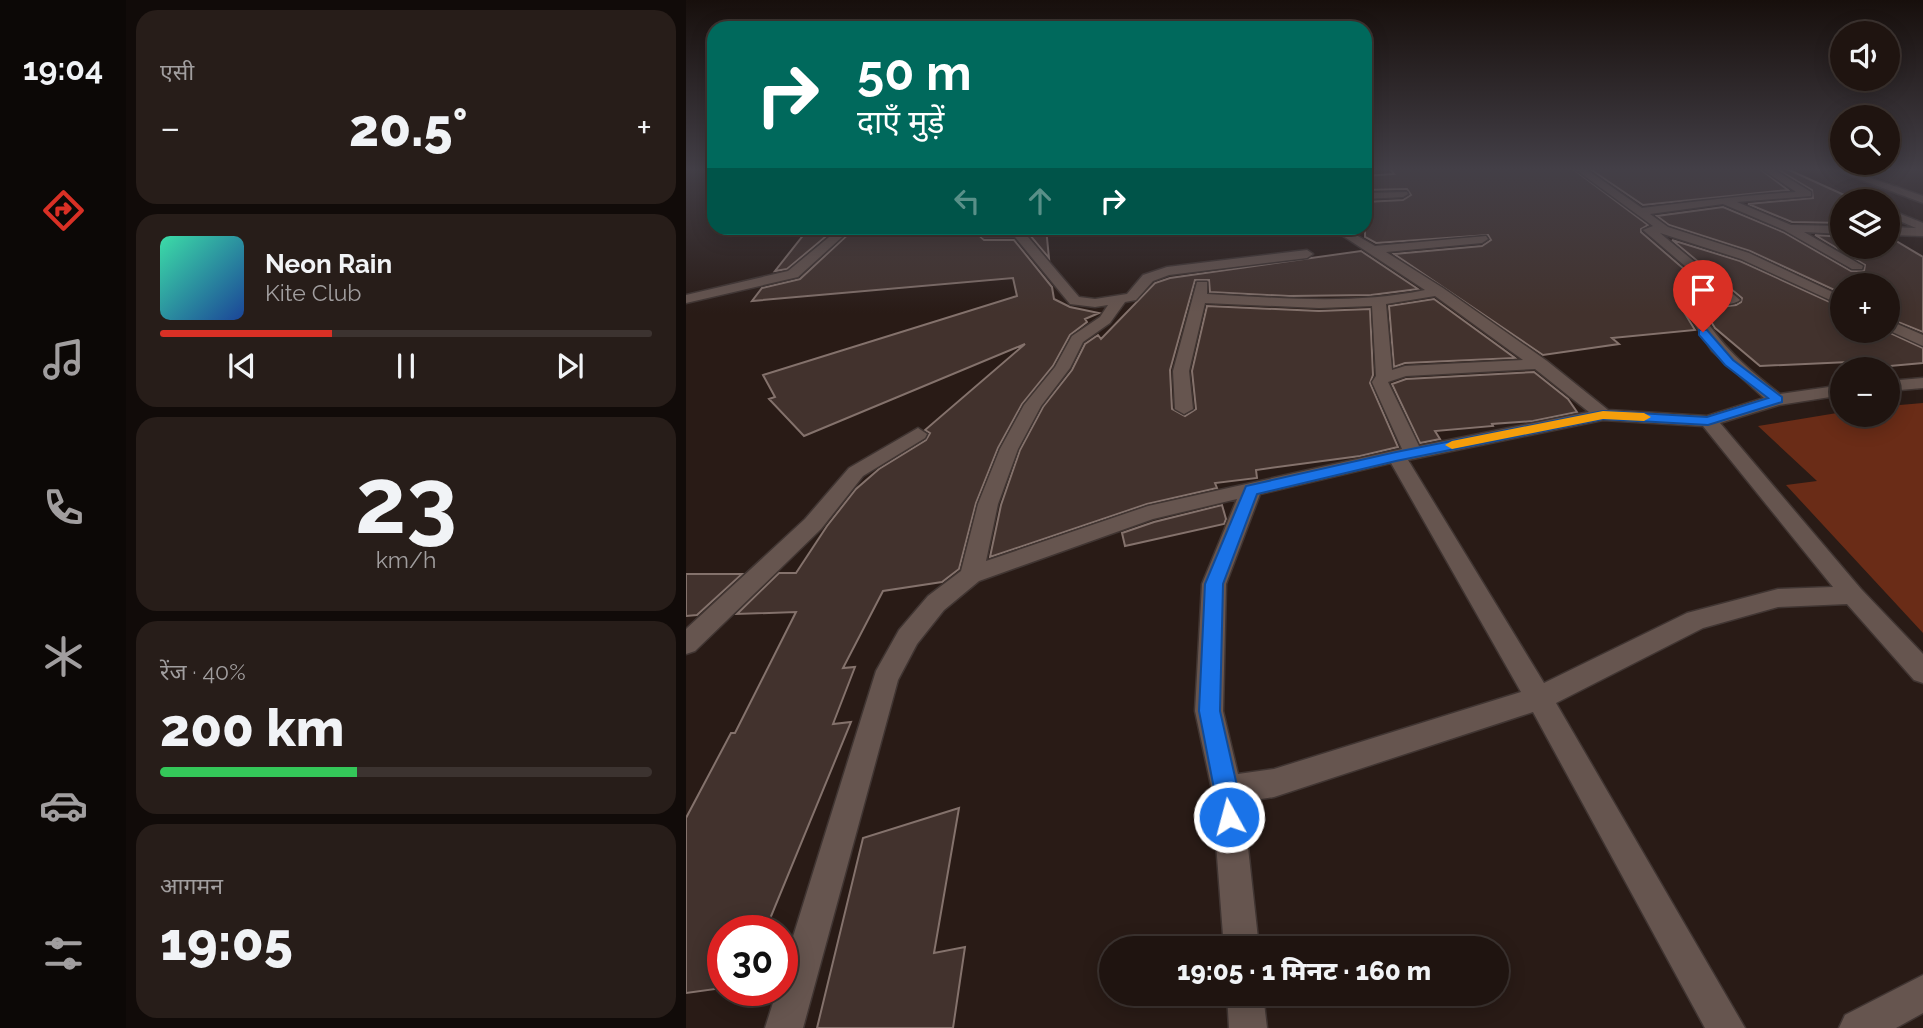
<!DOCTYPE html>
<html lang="hi">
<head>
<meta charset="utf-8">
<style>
  :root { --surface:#1f1410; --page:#271d19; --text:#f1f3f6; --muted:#a19e9f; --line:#3c3330; --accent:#d93025 }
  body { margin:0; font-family:Raleway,"Noto Sans Devanagari",sans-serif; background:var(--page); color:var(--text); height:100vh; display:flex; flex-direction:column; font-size:26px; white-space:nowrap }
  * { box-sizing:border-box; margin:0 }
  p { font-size:23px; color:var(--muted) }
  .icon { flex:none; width:38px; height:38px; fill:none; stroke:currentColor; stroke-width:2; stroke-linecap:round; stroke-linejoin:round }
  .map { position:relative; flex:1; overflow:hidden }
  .side { display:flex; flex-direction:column; gap:10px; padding:10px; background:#110b09; width:560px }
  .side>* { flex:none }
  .top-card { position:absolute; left:21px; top:21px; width:665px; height:214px; border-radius:21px; box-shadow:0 4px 18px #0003,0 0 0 2px var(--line); background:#00695c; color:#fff; overflow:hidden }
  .fabs { position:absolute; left:1144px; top:21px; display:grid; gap:14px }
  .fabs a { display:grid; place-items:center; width:70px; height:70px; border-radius:50%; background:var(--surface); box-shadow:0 4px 18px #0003,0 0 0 2px var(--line); font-size:35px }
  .speed { position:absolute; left:21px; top:915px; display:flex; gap:14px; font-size:35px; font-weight:700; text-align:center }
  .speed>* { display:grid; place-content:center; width:91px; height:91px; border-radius:50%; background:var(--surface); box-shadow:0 4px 18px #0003,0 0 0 2px var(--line); line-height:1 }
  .speed .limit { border:10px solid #d22; background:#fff; color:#111 }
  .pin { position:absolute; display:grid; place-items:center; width:60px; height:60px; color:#fff; margin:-72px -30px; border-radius:50% 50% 50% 0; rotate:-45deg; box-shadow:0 0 7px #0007 }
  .pin .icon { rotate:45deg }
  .me { position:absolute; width:77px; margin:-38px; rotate:353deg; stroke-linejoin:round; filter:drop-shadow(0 0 5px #0008) }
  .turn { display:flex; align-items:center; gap:24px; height:147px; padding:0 35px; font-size:32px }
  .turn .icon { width:91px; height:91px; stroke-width:2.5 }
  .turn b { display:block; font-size:49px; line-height:60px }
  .lanes { display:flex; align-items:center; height:66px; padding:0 35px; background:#0003; justify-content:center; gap:35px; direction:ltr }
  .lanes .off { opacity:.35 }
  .big { font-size:52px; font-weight:800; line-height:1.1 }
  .side .widget { flex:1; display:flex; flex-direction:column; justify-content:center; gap:10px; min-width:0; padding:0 24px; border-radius:21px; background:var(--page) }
  .side .dial { align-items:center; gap:0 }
  .dial b { font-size:91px; line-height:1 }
  .song { display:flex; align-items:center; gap:21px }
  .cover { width:84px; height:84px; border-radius:10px; background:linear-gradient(135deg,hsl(160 70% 55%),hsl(220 70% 35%)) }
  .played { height:7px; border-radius:4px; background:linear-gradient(90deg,var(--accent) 35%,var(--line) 35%) }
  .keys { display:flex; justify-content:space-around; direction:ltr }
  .heat { display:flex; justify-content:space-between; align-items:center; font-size:38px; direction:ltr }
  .charge { height:10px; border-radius:5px; background:linear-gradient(90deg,#34c759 40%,var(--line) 0) }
  .trip { position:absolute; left:413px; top:936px; width:410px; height:70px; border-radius:35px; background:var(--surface); box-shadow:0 4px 18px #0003,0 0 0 2px var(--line); font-weight:800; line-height:70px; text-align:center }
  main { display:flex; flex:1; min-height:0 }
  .tabs { display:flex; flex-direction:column; width:126px; justify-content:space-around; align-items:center; background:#0c0806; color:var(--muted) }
  .tabs .icon { width:49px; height:49px }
  .tabs .active { color:var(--accent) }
  .tabs b { font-size:32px; color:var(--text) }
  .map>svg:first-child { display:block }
  .green { fill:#6a2c17 }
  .building { fill:#42322d; stroke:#84726c; stroke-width:2 }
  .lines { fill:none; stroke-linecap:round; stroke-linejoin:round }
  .minor-casing { stroke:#403532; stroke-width:3 }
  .minor { fill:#66554f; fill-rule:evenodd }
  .route { fill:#1a73e8; stroke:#114b97; stroke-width:2 }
  .slow { fill:#f59e0b }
</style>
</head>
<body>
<main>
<nav class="tabs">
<b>19:04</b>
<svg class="icon active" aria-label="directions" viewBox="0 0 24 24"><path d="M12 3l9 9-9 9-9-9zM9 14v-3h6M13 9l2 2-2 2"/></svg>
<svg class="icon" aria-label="music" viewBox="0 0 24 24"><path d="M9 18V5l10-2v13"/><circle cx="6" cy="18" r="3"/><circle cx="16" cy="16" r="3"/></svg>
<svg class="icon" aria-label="phone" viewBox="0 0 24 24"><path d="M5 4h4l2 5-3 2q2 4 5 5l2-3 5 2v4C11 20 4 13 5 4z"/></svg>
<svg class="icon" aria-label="climate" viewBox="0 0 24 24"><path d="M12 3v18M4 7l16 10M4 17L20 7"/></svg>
<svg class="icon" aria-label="car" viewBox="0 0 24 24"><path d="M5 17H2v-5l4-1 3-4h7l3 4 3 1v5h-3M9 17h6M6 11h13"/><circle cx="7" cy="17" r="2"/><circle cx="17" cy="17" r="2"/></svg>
<svg class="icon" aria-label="filters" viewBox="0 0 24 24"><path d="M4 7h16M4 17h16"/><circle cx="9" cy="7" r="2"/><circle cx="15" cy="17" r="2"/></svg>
</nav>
<section class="side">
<div class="widget"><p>एसी</p>
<div class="heat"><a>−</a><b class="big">20.5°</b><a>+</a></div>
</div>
<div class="widget">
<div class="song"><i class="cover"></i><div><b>Neon Rain</b><p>Kite Club</p></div></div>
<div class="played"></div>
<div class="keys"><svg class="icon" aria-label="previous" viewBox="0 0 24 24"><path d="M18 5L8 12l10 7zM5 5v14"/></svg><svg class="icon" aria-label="pause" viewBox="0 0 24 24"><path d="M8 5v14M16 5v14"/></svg><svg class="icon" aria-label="next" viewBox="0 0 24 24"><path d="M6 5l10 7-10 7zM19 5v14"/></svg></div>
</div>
<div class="widget dial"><b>23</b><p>km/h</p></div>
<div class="widget"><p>रेंज · 40%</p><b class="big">200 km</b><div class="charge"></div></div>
<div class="widget"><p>आगमन</p><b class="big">19:05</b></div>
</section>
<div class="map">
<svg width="1237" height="1028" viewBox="0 0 1237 1028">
  <rect width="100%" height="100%" fill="#291b16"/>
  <path class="green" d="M 1237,403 L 1237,633 L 1100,485 L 1131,481 L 1072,426 L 1157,412 L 1157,415 L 1202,415 L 1202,406 Z"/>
  <path class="building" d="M 704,169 L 887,169 L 962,225 L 955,229 L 955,232 L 1027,294 L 1007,295 L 995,307 L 1009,330 L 926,338 L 933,344 L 857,355 L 708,254 L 796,246 L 805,240 L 802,235 L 690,243 L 679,237 L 679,202 L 717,200 L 725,195 L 721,189 L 679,190 L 679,176 L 708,174 Z
    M 904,169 L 1074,169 L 1102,190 L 957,205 Z
    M 1091,169 L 1101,169 L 1167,199 L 1167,201 L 1157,201 L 1157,223 L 1106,222 L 1062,204 L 1127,198 L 1126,190 Z
    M 1037,207 L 1097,232 L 1165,271 L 1178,271 L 1179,265 L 1129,235 L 1157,237 L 1157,247 L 1202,247 L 1202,238 L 1205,238 L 1237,257 L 1237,332 L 1202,318 L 1202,285 L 1157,285 L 1157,294 L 1064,251 L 983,225 L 971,216 Z
    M 123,228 L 150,228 L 101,269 L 89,271 Z
    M 169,228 L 285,228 L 298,240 L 328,240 L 366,287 L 368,299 L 384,307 L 413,313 L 399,319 L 401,322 L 384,335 L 367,366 L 336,404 L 312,448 L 290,503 L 273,569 L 256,582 L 197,591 L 157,668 L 169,667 L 147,724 L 165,722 L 79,931 L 37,931 L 37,988 L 0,993 L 0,818 L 45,733 L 49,733 L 110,612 L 51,614 L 93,573 L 110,573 L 141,526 L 170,489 L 193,469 L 240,440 L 244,433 L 239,430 L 339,344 L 118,436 L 83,399 L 89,397 L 77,375 L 331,296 L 327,278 L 66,301 L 76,288 L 114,279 Z
    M 336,228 L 360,228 L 363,258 L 338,228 Z
    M 986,240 L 1054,261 L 1157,308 L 1157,331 L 1200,331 L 1237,348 L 1237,363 L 1193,367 L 1185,361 L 1074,366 L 1029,328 L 1017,309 L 1050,305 L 1055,302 L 1056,298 Z
    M 675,251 L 732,289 L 685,295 L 603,296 L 524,292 L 523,280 L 509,280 L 484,370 L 486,409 L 499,416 L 510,409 L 506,371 L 521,306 L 633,311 L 684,309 L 687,375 L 684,383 L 712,447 L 674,456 L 570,470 L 571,478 L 529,483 L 531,488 L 461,504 L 304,557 L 315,505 L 334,450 L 357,407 L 386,370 L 399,344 L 412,335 L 415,339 L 469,283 L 484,278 Z
    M 748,299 L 829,358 L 719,363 L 708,367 L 703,306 Z
    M 848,372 L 882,399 L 891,412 L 847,421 L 806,424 L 807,426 L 749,431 L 754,439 L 734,443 L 706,384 L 720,379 Z
    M 536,505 L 540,519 L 538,524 L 439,546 L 436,533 L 468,522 Z
    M 0,574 L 56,574 L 11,615 L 0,616 Z
    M 273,808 L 248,953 L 279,947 L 267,1028 L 131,1028 L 177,838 Z"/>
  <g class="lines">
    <defs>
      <path id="minor" d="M 889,169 L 900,169 L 956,208 C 1007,202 1058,195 1110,192 L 1076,169 L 1087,169 L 1125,192 L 1125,196 L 1051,202 L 1105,225 L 1157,226 L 1157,234 L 1118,232 L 1177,266 L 1176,269 L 1166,269 L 1098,230 L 1037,204 L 964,214 L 982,227 L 1063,253 L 1157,297 L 1157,306 L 1055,259 L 974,233 L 1054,300 C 1042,309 1025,299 1013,308 C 1033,345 1062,369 1094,394 L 1157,385 L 1157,395 L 1093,405 L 1034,423 L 1175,589 L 1237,654 L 1237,683 L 1228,680 L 1161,604 L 1092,607 L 1017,628 L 870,703 L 1059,1028 L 1019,1028 L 847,712 L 588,797 L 557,802 L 573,948 L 538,948 L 526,790 L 509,711 L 516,584 L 551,499 L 467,519 L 293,581 L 258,610 L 231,644 L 212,680 L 117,1028 L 79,1028 L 91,990 L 96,990 L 96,972 L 190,671 L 213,630 L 242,596 L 275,571 L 292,504 L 314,449 L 338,405 L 369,367 L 386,336 L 414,317 L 422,305 L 409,307 L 384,304 L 329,237 L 298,237 L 287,228 L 336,230 L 393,297 L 409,299 L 441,294 L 457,275 L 481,267 L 621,250 L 627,254 L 621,258 L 483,275 L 467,281 L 450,300 L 439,302 L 424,323 L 397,342 L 384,368 L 355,406 L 332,449 L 312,504 L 300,561 L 462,506 L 716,449 L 686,382 L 690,376 L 686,306 L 633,308 L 519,303 L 503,371 L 507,409 L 498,414 L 489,409 L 487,371 L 511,282 L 521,282 L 521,294 C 594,298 667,305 739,290 L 645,228 L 658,228 L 689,246 L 800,236 L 802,239 L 796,243 L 700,252 L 757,288 L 861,361 L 922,410 L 1021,416 L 1078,398 L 1026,351 L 998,307 L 1009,297 L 1034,296 L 957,230 L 967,226 ZM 749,296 L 837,360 L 719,366 L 706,370 L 700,304 ZM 849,369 L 903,412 L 733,446 L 702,382 L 720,376 ZM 917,420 L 1017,426 L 1147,587 L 1092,589 L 1001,613 L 858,683 L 722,460 ZM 705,463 L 835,692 L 588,769 L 552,774 L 537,711 L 540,584 L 574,494 Z
        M 1146,169 L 1159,169 L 1237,196 L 1237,203 Z
        M 721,192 L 722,194 L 717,197 L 679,199 L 679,193 Z
        M 1174,196 L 1184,201 L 1170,201 L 1170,197 Z
        M 1202,209 L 1237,223 L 1237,236 L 1202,235 L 1202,227 L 1230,228 L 1202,216 Z
        M 154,228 L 166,228 L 112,277 L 0,303 L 0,295 L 102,271 Z
        M 1202,320 L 1237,335 L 1237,346 L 1202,330 Z
        M 1237,378 L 1237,388 L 1202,391 L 1202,381 Z
        M 232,428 L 241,434 L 239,438 L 177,476 L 135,529 L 9,651 L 0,654 L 0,629 L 119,519 L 163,468 Z
        M 1237,975 L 1237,1013 L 1210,1028 L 1153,1028 L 1159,1015 Z
        M 541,994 L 577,994 L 581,1028 L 543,1028 Z"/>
    </defs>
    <use href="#minor" class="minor-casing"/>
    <use href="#minor" class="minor"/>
  </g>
  <linearGradient id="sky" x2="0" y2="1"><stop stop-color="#170f0c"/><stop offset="0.54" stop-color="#433f47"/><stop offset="1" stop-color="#433f47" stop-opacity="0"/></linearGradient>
  <rect width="1237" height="313" fill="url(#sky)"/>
  <path class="route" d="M 1013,330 L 1021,330 L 1047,360 L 1096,397 L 1096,402 L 1022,425 L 917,419 L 710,461 L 571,494 L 537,584 L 534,711 L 552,790 L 555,817 L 552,825 L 543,828 L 535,825 L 513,711 L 519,584 L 560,486 L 710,452 L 917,411 L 1021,417 L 1082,398 L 1039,365 L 1013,335 Z"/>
  <path class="slow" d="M 917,411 L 958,413 L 965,417 L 958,421 L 917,419 L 766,449 L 759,445 L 766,441 Z"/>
</svg>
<div class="fabs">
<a><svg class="icon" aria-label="sound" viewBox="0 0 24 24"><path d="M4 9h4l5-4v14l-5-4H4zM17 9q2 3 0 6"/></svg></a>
<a><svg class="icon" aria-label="search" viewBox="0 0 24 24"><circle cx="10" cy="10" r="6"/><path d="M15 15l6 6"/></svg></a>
<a><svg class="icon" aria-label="layers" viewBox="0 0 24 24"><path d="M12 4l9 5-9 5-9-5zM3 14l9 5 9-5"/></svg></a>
<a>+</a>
<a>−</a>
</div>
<div class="speed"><div class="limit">30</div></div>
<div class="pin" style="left:1017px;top:332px;background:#d93025"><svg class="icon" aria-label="arrive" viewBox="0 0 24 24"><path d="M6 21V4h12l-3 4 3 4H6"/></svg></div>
<svg class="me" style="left:543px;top:817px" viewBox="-20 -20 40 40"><circle r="17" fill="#1a73e8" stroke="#fff" stroke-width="3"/><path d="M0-11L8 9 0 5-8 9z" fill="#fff"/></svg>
<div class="trip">19:05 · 1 मिनट · 160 m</div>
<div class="top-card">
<div class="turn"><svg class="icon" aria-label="right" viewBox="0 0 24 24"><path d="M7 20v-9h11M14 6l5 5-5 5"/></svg><div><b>50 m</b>दाएँ मुड़ें</div></div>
<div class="lanes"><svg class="icon off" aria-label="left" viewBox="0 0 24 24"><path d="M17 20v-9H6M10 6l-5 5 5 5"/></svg><svg class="icon off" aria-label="ahead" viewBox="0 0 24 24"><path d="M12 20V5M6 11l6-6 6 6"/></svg><svg class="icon" aria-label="right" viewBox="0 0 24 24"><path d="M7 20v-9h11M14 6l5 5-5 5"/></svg></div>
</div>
</div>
</main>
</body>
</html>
